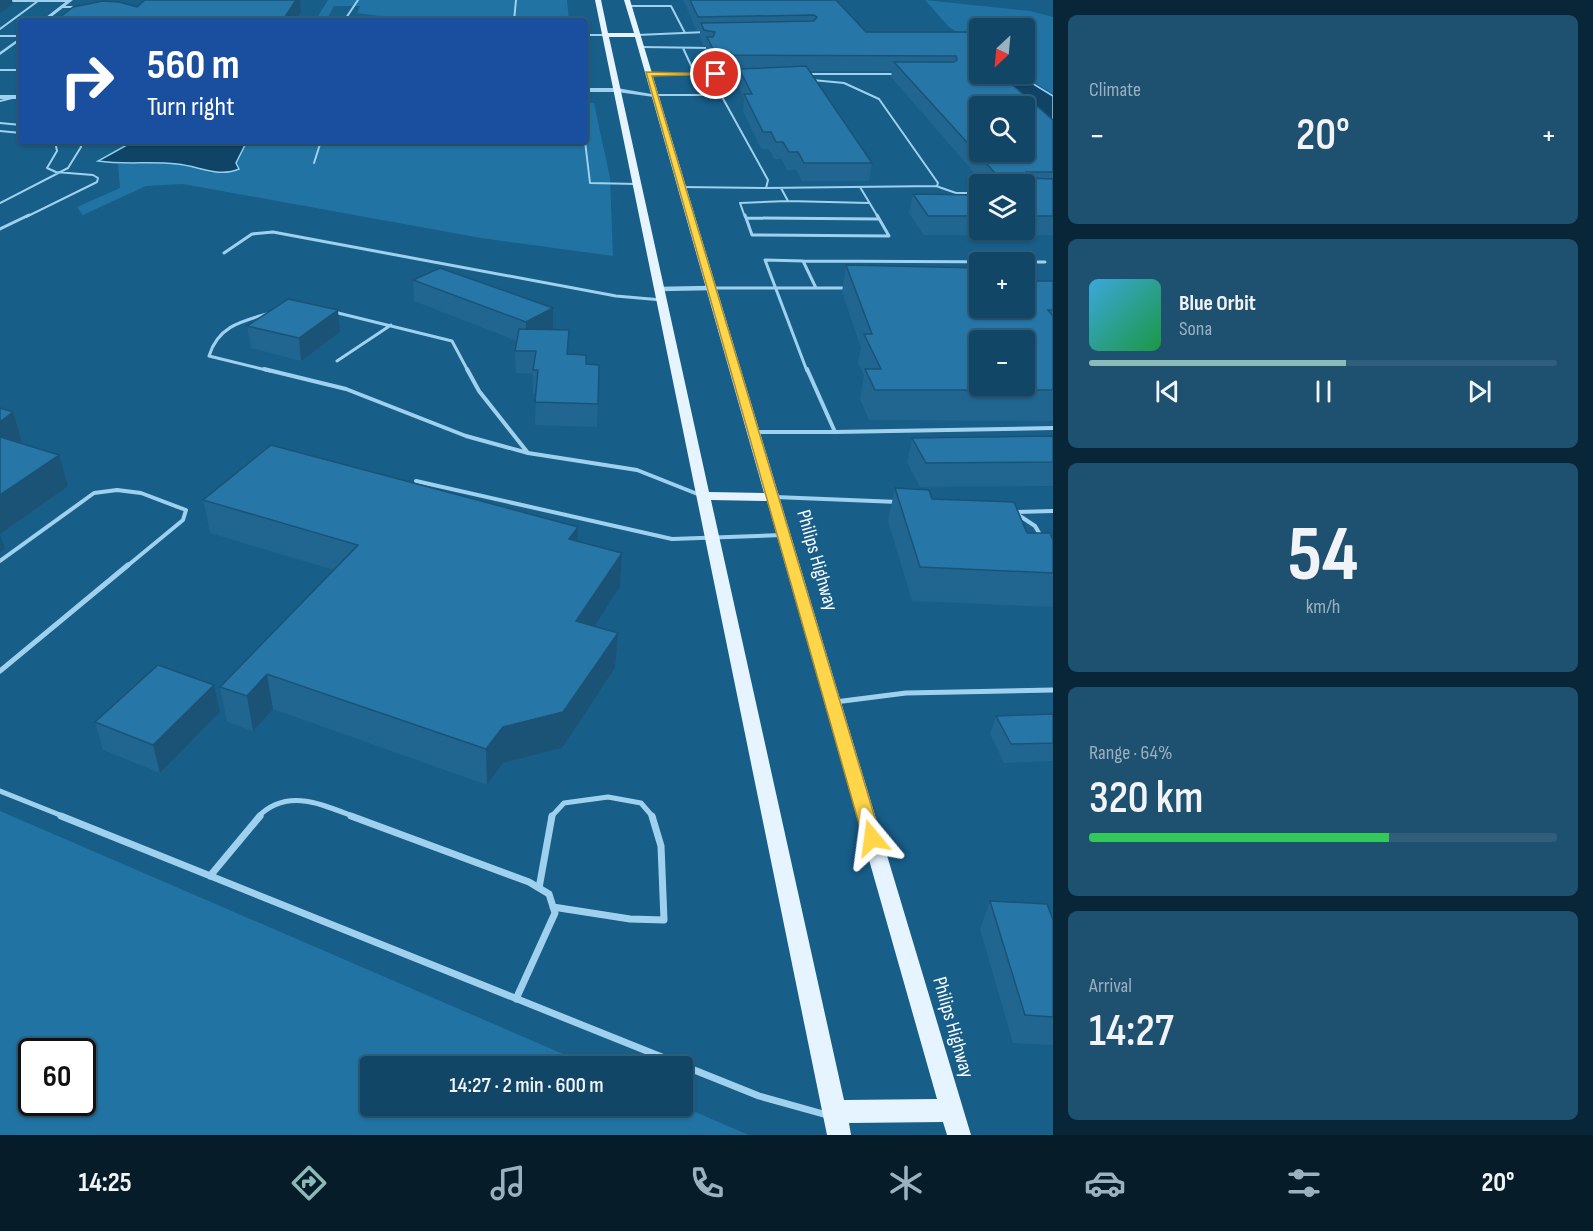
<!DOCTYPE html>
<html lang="en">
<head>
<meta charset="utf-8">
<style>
  :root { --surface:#114667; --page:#1e5070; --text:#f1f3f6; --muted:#9cb1c0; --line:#305e7b; --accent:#8bbbb9 }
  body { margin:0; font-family:"Sofia Sans Condensed",sans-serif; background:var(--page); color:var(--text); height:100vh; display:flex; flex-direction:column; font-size:22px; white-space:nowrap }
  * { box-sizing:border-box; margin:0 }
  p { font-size:20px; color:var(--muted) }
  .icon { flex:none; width:33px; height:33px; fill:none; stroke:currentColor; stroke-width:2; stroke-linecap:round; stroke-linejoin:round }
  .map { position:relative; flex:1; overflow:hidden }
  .sheet { display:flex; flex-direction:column; gap:15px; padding:15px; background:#092639; width:540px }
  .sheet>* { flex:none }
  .hud { position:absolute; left:18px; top:18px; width:570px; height:126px; border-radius:6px; box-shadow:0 2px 4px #0004,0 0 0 2px var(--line); background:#1a4fa0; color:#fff; overflow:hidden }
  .needle { width:39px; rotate:206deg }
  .controls { position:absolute; left:969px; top:18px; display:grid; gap:12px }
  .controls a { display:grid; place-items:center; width:66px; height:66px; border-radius:6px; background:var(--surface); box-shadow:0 2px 4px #0004,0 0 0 2px var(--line); font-size:30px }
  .speed { position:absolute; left:18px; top:1038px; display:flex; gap:12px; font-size:30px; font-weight:700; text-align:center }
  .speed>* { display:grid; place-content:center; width:78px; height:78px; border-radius:50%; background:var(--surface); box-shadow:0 2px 4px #0004,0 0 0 2px var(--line); line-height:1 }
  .speed .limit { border:3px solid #111; border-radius:9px; background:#fff; color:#111 }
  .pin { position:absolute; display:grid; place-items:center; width:51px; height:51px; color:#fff; margin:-26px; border:3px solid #fff; border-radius:50%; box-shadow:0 2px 6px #0007 }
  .me { position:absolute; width:66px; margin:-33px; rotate:344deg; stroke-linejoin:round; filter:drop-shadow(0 0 4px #0008) }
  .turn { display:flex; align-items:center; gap:21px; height:126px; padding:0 30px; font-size:27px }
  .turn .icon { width:78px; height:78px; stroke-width:2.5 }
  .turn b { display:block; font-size:42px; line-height:51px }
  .big { font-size:45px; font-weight:600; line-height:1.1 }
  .sheet .tile { flex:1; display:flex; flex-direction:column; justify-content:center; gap:9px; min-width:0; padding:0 21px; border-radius:9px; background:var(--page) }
  .sheet .dial { align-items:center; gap:0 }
  .dial b { font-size:78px; line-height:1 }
  .song { display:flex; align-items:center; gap:18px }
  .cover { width:72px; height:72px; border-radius:9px; background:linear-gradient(135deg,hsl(200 70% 55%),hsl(140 70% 35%)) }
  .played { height:6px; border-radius:3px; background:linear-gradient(90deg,var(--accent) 55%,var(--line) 55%) }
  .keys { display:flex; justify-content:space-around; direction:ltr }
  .heat { display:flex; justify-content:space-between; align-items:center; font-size:33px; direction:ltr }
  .charge { height:9px; border-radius:4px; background:linear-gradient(90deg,#34c759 64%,var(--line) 0) }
  .trip { position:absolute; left:360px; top:1056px; width:333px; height:60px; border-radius:6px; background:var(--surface); box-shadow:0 2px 4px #0004,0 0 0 2px var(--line); font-weight:600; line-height:60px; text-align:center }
  .tabs { display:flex; height:96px; justify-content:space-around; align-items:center; background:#071c29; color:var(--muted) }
  .tabs .icon { width:42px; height:42px }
  .tabs .selected { color:var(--accent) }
  .tabs b { font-size:27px; color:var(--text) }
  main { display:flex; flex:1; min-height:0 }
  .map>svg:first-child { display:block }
  .green { fill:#2073a2; fill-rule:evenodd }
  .water { fill:#0f4466; stroke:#92cff1; stroke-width:1.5 }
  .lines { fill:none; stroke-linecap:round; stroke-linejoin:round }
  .service-far4 { stroke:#9fd1ee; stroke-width:2 }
  .service-far3 { stroke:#9fd1ee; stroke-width:3 }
  .service-far2 { stroke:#9fd1ee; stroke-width:4 }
  .service-far1 { stroke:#9fd1ee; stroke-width:5 }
  .service { stroke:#9fd1ee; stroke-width:7 }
  .minor { stroke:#9fd1ee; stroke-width:4.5 }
  .tertiary { fill:#9fd1ee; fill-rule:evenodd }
  .primary { fill:#e6f4ff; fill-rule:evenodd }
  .wall { fill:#216690 }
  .shaded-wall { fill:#1b5376 }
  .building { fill:#2677a8; stroke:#1b5376; stroke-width:1.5; fill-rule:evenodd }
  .route { fill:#ffd54a; stroke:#a68a30; stroke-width:1.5 }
  .labels { text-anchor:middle; stroke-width:6; stroke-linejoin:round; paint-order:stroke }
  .street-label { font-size:20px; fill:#fff; stroke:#175e89 }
</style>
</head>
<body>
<main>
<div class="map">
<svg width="1053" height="1135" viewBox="0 0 1053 1135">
  <rect width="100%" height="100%" fill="#175e89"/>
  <path class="green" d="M 328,0 L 567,0 L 569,21 L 418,21 L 357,13 L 360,6 L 334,6 L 326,21 L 315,21 Z
    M 925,0 L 1030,11 L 1053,17 L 1053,94 L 1021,74 L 1024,74 L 1024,28 L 980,28 L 979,47 L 949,27 Z
    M 585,102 L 594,103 L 610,178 L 613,256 L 481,238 L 183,184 L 146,186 L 83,215 L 77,207 L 120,188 L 118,164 C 148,164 182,159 211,173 L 236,163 L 247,141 L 585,141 Z
    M 0,811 L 591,1066 L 370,1066 L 370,1106 L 681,1106 L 749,1135 L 0,1135 ZM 32,1052 L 82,1052 L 82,1102 L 32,1102 Z"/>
  <path class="water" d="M 1004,74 L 1017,74 L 1053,96 L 1053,128 L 1020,99 L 1002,78 Z
    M 134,141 L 247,141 L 236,163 L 239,169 C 218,178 199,166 177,164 C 150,161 124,165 98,161 Z"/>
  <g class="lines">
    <path class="service-far4" d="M 0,1 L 69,1
      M 629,6 L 671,6 L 685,33
      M 61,7 L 76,7
      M 346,17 L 406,21
      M 344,21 L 358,0
      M 514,21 L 516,0
      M 0,29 L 38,1
      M 585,35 L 606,35
      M 637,35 L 706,32
      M 0,36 L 21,36
      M 641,47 L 711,48
      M 683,48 L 695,74
      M 0,70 L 21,70
      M 648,74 L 744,74
      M 807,74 L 897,74
      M 654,95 L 721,95 L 768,180 L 766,188 L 682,187
      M 721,95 L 729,82 L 743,80
      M 0,101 L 12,98
      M 0,123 L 21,125
      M 0,131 L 21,133
      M 585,141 L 590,183 L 637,184
      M 314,163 L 321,141
      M 936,186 L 956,193 L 980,193
      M 860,187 L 878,217
      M 766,188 L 937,186 L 938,183 L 879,99 L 844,83 L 812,80
      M 788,201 L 869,203
      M 0,203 L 68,168 L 81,147 L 80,141
      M 26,217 L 97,182 L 98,178 L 93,175 L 56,172 L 47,168 L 57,151 L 55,141
      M 745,217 L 740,203 L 788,201 L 781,188"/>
    <path class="service-far3" d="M 745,215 L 752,235 L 889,236 L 877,215
      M 746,218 L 878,219
      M 0,229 L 29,215
      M 224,253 L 252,234 L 273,232 L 616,296 L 662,300
      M 803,261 L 765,260 L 807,371
      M 711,288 L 816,288 L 803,261 L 1045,262
      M 816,288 L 848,288
      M 334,312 L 452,341 L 468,371
      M 337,361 L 391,325
      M 270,371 L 209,356 C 218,326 242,321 270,313"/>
    <path class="service-far2" d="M 264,369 L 346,389 L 466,436 L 528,453
      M 467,369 L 479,391 L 528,453 L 637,470 L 700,495
      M 755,432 L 835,432 L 807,369
      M 835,432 L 1053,428
      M 416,481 L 672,539 L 782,535
      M 775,497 L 898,502
      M 1014,512 L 1035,526 L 1042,538
      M 1015,512 L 1053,511
      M 0,561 L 94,493 L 117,490 L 141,493 L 186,510 L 183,520 L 126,567"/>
    <path class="service-far1" d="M 0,671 L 128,565
      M 835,702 L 906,693 L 1053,690
      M 0,791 L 65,817
      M 258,817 C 287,787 323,805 355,817
      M 551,817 L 564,803 L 608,797 L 641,803 L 653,817"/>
    <path class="service" d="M 61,816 L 759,1096 L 827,1115
      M 351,816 L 529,882 L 549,894 L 555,913 L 516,999
      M 210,876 L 260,816
      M 539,888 L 552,816
      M 553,907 L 630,919 L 664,920 L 661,846 L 652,816"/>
    <path class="minor" d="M 659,289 L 711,288"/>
    <path class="tertiary" d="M 68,0 L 73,0 L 46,21 L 41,21 Z
      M 21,37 L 21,40 L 0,55 L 0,52 Z
      M 585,88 L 617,88 L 657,95 L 654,97 L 617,92 L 585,92 Z
      M 0,95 L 21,95 L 21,99 L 0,99 Z"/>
    <path class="primary" d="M 595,0 L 601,0 L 608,33 L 634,33 L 624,0 L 630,0 L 971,1135 L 947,1135 L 943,1122 L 849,1123 L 851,1135 L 827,1135 ZM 609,37 L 635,37 L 764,493 L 709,492 ZM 711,500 L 767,501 L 937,1099 L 844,1100 Z"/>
  </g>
  <path class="wall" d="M 145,0 L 300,0 L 301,12 L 295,21 L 55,21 L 137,7 Z
    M 683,0 L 836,0 L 866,32 L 969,32 L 980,74 L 1053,120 L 1053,235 L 924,235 L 909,213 L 913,194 L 980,195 L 980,230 L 1024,230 L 1024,184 L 984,184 L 891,77 L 892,71 L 809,71 L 872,163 L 869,181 L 802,181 L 796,170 L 787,170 L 781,159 L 774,159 L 769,149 L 761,149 L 743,111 L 744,98 L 737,84 L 739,71 L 731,71 L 730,68 L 714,68 L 706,51 L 706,45 L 703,45 L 700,37 L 700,31 L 697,31 Z
    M 846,265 L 980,308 L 1053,281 L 1053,421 L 869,420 L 860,399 L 864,375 L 858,363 L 861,348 L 842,292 Z
    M 413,280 L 552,330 L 568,354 L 586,364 L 599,365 L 597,427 L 535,425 L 536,393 L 533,393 L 533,374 L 516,373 L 515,351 L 517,341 L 414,301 Z
    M 247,326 L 340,332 L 301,361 L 251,348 Z
    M 1053,436 L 1053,486 L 920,487 L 907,462 L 912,438 Z
    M 895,488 L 932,499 L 1027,533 L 1053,540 L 1053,607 L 912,601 L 888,521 Z
    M 203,500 L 578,541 L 622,553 L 620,587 L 594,626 L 615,668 L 562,748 L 503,763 L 487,785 L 273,709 L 253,731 L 227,722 L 220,687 L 334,570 L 210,533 Z
    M 214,685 L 220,712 L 160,773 L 103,750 L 95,722 Z
    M 1053,714 L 1053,761 L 1004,763 L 990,734 L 996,716 Z
    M 990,901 L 1053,920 L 1053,1045 L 1013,1043 L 980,929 Z"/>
  <path class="shaded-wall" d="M 0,0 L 12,0 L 13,4 L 0,13 Z
    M 290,0 L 300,0 L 301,12 L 295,21 L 285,21 L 285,17 Z
    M 553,308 L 553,330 L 526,344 L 526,322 Z
    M 338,310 L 340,332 L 301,361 L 299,338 Z
    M 13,412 L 22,443 L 0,460 L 0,422 Z
    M 59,455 L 68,486 L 0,534 L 0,495 Z
    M 578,527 L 577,561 L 569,539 Z
    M 0,535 L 5,549 L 0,552 Z
    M 622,553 L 620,587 L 575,656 L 576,621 Z
    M 618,633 L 615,668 L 562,748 L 503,763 L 487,785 L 486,749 L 503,727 Z
    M 267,674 L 273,709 L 253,731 L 247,696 Z
    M 214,685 L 220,712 L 160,773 L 153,745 Z"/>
  <path class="building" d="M 145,0 L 296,0 L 285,17 L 278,17 L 276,21 L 55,21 L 73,7 L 103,1 L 119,2 L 137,7 Z
    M 690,0 L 836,0 L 866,32 L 969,32 L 980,42 L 980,74 L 1000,74 L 1053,120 L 1053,172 L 1026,172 L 1029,178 L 1053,179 L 1053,216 L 1024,216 L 1024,184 L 1005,184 L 894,62 L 954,62 L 957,60 L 956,56 L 732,55 L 731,53 L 715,53 L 707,37 L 713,37 L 715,32 L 704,30 L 701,23 L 814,21 L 817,17 L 814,15 L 698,17 ZM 980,106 L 1024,106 L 1024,152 L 980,152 Z
    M 806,66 L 872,163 L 804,163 L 798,152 L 789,152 L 783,142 L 776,142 L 771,132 L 763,132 L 744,94 L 752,94 L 739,69 Z
    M 913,194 L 980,195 L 980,216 L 928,216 Z
    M 846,265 L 980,268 L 980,308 L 1024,308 L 1024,281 L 1053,281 L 1053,310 L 1048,310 L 1053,316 L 1053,390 L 875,390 L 865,369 L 881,369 L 864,334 L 872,334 ZM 980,340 L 1024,340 L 1024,386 L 980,386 Z
    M 440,268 L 553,308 L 526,322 L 413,280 Z
    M 288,299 L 338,310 L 299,338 L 247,326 Z
    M 519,329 L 569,330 L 567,354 L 586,355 L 586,364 L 599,365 L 598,404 L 535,402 L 538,370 L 533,370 L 536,351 L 515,351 Z
    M 0,408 L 13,412 L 0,422 Z
    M 1053,436 L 1053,462 L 926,463 L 912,438 Z
    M 0,437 L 59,455 L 0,495 Z
    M 271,445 L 578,527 L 569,539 L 622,553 L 576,621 L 618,633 L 563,712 L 503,727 L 486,749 L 267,674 L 247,696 L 220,687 L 358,545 L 203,500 Z
    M 895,488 L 929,490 L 932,499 L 1014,502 L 1027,533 L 1050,533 L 1053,540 L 1053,573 L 920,567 Z
    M 158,665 L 214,685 L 153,745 L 95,722 Z
    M 1053,714 L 1053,743 L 1011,744 L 996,716 Z
    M 990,901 L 1047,904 L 1053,920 L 1053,1017 L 1025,1015 Z"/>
  <path class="route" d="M 646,72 L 719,74 L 652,76 L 881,838 L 878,843 L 866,843 L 863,838 Z"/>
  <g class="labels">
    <g class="street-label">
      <text transform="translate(818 560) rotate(74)" y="7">Philips Highway</text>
      <text transform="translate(954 1027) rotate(74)" y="7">Philips Highway</text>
    </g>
  </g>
</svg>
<div class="controls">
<a><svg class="needle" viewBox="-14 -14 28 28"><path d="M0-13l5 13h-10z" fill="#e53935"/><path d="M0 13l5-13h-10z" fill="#9cb1c0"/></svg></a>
<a><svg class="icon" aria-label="search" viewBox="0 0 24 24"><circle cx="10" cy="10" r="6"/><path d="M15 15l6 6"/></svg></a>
<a><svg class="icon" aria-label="layers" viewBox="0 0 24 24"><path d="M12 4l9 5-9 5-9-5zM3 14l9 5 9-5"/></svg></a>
<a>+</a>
<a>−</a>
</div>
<div class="speed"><div class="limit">60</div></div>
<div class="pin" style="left:716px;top:74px;background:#d93025"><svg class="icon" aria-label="arrive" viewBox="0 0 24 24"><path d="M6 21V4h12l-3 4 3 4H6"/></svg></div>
<svg class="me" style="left:872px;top:838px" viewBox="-20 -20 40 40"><path d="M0-17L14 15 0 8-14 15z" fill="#ffd54a" stroke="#fff" stroke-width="4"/></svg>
<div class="trip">14:27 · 2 min · 600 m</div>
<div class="hud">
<div class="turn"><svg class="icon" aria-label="right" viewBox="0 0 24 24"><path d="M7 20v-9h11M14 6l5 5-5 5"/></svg><div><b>560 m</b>Turn right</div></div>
</div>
</div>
<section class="sheet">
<div class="tile"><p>Climate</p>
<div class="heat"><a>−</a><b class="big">20°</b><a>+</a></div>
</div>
<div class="tile">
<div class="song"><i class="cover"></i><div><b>Blue Orbit</b><p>Sona</p></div></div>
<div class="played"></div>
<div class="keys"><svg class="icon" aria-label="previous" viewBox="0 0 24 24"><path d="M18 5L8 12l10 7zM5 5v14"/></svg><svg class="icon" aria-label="pause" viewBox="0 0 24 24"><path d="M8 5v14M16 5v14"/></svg><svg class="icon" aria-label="next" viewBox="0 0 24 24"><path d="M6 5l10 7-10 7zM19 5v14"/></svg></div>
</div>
<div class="tile dial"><b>54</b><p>km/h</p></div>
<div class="tile"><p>Range · 64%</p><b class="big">320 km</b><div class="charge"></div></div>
<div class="tile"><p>Arrival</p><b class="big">14:27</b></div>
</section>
</main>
<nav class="tabs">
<b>14:25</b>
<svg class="icon selected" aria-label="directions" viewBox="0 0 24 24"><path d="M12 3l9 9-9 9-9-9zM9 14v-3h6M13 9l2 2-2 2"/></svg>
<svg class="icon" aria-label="music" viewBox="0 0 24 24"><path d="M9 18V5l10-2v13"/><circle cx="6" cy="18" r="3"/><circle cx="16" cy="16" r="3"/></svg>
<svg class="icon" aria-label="phone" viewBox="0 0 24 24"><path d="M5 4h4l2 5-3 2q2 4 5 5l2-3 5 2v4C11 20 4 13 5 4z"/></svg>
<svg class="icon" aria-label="climate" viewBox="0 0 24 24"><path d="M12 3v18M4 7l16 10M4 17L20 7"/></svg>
<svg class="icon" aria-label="car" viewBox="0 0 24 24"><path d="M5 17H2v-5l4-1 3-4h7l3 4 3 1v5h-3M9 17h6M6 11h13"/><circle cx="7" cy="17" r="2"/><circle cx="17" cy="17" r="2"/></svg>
<svg class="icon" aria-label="filters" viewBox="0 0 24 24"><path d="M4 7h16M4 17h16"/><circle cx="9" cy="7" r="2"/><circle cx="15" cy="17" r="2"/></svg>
<b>20°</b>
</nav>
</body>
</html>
